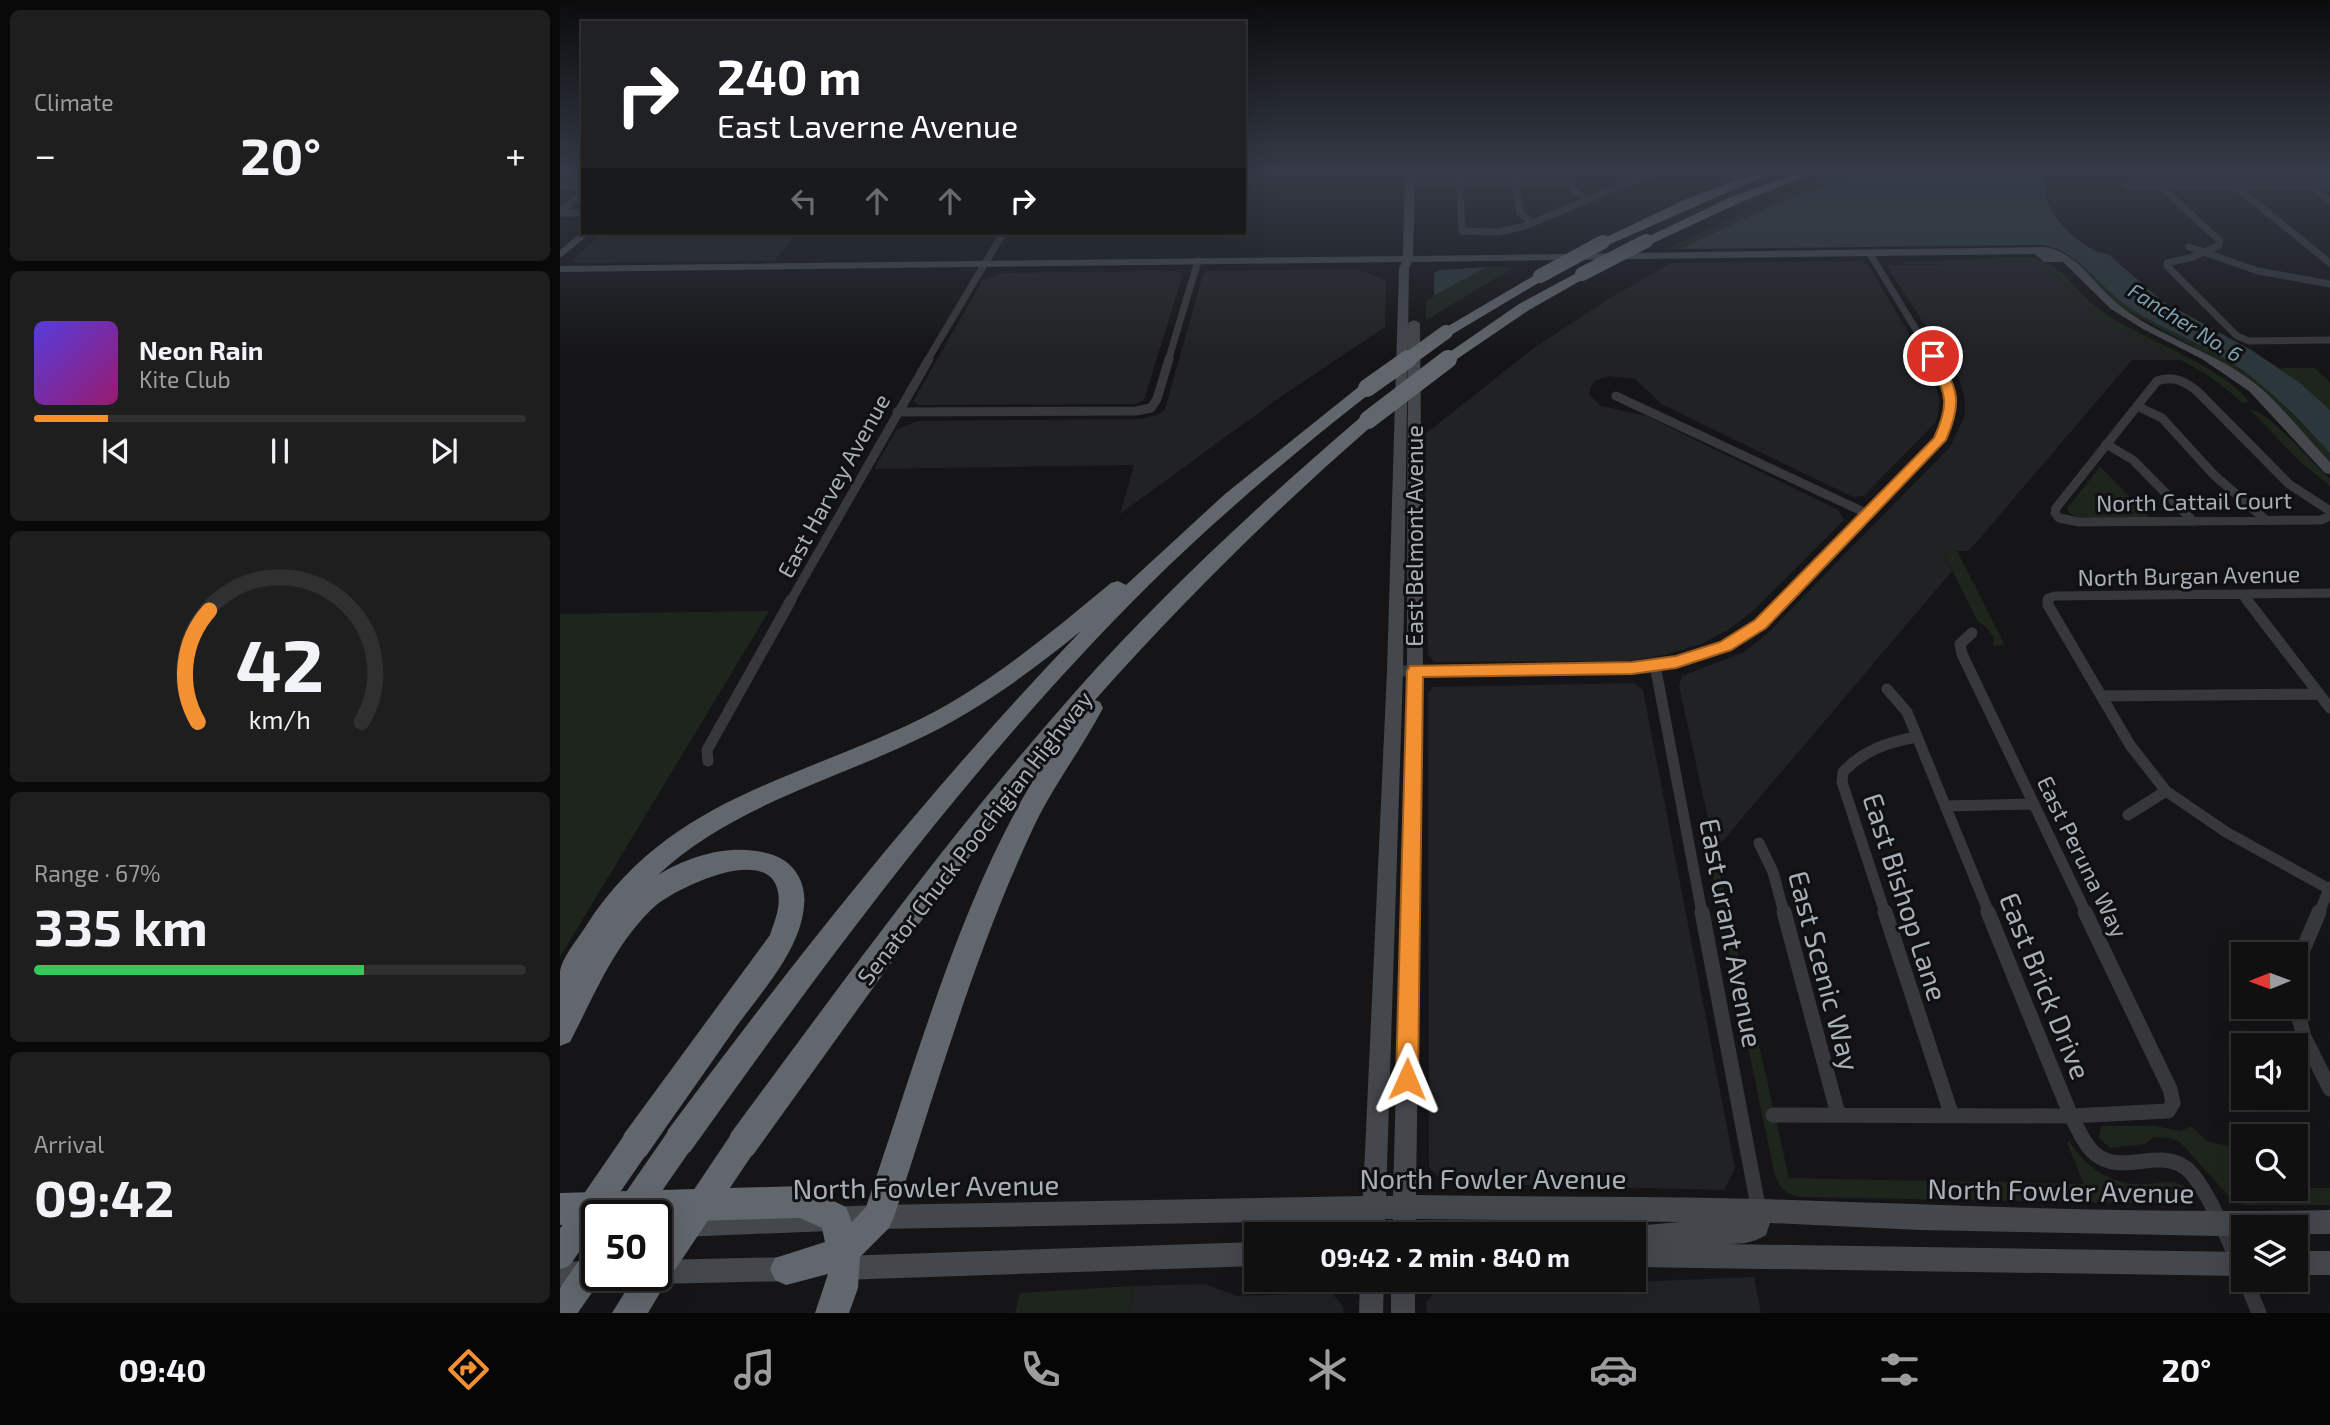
<!DOCTYPE html>
<html lang="en">
<head>
<meta charset="utf-8">
<style>
  :root { --surface:#101011; --page:#1e1e1f; --text:#f1f3f6; --muted:#9c9d9f; --line:#303031; --accent:#f39031 }
  body { margin:0; font-family:"Exo 2",sans-serif; background:var(--page); color:var(--text); height:100vh; display:flex; flex-direction:column; font-size:26px; white-space:nowrap }
  * { box-sizing:border-box; margin:0 }
  p { font-size:23px; color:var(--muted) }
  .icon { flex:none; width:38px; height:38px; fill:none; stroke:currentColor; stroke-width:2; stroke-linecap:round; stroke-linejoin:round }
  .map { position:relative; flex:1; overflow:hidden }
  .side { display:flex; flex-direction:column; gap:10px; padding:10px; background:#090909; width:560px }
  .side>* { flex:none }
  .guide { position:absolute; left:21px; top:21px; width:665px; height:214px; border-radius:0px; box-shadow:0 7px 28px #0002,0 0 0 2px var(--line); background:#202124; color:#fff; overflow:hidden }
  .needle { width:46px; rotate:269deg }
  .tools { position:absolute; left:1671px; top:942px; display:grid; gap:14px }
  .tools a { display:grid; place-items:center; width:77px; height:77px; border-radius:0px; background:var(--surface); box-shadow:0 7px 28px #0002,0 0 0 2px var(--line); font-size:35px }
  .speed { position:absolute; left:21px; top:1200px; display:flex; gap:14px; font-size:35px; font-weight:700; text-align:center }
  .speed>* { display:grid; place-content:center; width:91px; height:91px; border-radius:50%; background:var(--surface); box-shadow:0 7px 28px #0002,0 0 0 2px var(--line); line-height:1 }
  .speed .limit { border:4px solid #111; border-radius:10px; background:#fff; color:#111 }
  .pin { position:absolute; display:grid; place-items:center; width:60px; height:60px; color:#fff; margin:-30px; border:4px solid #fff; border-radius:50%; box-shadow:0 2px 7px #0007 }
  .me { position:absolute; width:77px; margin:-38px; rotate:1deg; stroke-linejoin:round; filter:drop-shadow(0 0 5px #0008) }
  .turn { display:flex; align-items:center; gap:24px; height:147px; padding:0 21px; font-size:32px }
  .turn .icon { width:91px; height:91px; stroke-width:2.5 }
  .turn b { display:block; font-size:49px; line-height:60px }
  .lanes { display:flex; align-items:center; height:66px; padding:0 21px; background:#0003; justify-content:center; gap:35px; direction:ltr }
  .lanes .off { opacity:.35 }
  .big { font-size:52px; font-weight:700; line-height:1.1 }
  .side .card { flex:1; display:flex; flex-direction:column; justify-content:center; gap:10px; min-width:0; padding:0 24px; border-radius:10px; background:var(--page) }
  .side .dial { align-items:center; gap:0 }
  .dial svg { height:182px; overflow:visible; fill:none; stroke:var(--line); stroke-width:7; stroke-linecap:round; text-anchor:middle }
  .dial text { fill:var(--text); stroke:none }
  .song { display:flex; align-items:center; gap:21px }
  .cover { width:84px; height:84px; border-radius:10px; background:linear-gradient(135deg,hsl(250 70% 55%),hsl(320 70% 35%)) }
  .played { height:7px; border-radius:4px; background:linear-gradient(90deg,var(--accent) 15%,var(--line) 15%) }
  .keys { display:flex; justify-content:space-around; direction:ltr }
  .heat { display:flex; justify-content:space-between; align-items:center; font-size:38px; direction:ltr }
  .charge { height:10px; border-radius:5px; background:linear-gradient(90deg,#34c759 67%,var(--line) 0) }
  .trip { position:absolute; left:684px; top:1222px; width:402px; height:70px; border-radius:0px; background:var(--surface); box-shadow:0 7px 28px #0002,0 0 0 2px var(--line); font-weight:700; line-height:70px; text-align:center }
  .tabs { display:flex; height:112px; justify-content:space-around; align-items:center; background:#060607; color:var(--muted) }
  .tabs .icon { width:49px; height:49px }
  .tabs .current { color:var(--accent) }
  .tabs b { font-size:32px; color:var(--text) }
  main { display:flex; flex:1; min-height:0 }
  .map>svg:first-child { display:block }
  .built { fill:#212224 }
  .green { fill:#1d251d }
  .water { fill:#2b373b }
  .lines { fill:none; stroke-linecap:round; stroke-linejoin:round }
  .street-far3 { stroke:#36383c; stroke-width:7 }
  .street-far2 { stroke:#36383c; stroke-width:9 }
  .street-far1 { stroke:#36383c; stroke-width:11 }
  .street { stroke:#36383c; stroke-width:15 }
  .secondary { fill:#44474c; fill-rule:evenodd }
  .highway { fill:#62676d; fill-rule:evenodd }
  .highway-bridge-far2 { stroke:#62676d; stroke-width:14 }
  .highway-bridge-far1 { stroke:#62676d; stroke-width:18 }
  .highway-bridge { stroke:#62676d; stroke-width:29 }
  .route { fill:#f39031; stroke:#9e5e20; stroke-width:2 }
  .labels { text-anchor:middle; stroke-width:6; stroke-linejoin:round; paint-order:stroke }
  .far-water-label { font-size:21px; font-style:italic; fill:#7ea3b3; stroke:#101012 }
  .street-label { font-size:23px; fill:#a7afb7; stroke:#101012 }
  .near-street-label { font-size:28px; fill:#a7afb7; stroke:#101012 }
</style>
</head>
<body>
<main>
<section class="side">
<div class="card"><p>Climate</p>
<div class="heat"><a>−</a><b class="big">20°</b><a>+</a></div>
</div>
<div class="card">
<div class="song"><i class="cover"></i><div><b>Neon Rain</b><p>Kite Club</p></div></div>
<div class="played"></div>
<div class="keys"><svg class="icon" aria-label="previous" viewBox="0 0 24 24"><path d="M18 5L8 12l10 7zM5 5v14"/></svg><svg class="icon" aria-label="pause" viewBox="0 0 24 24"><path d="M8 5v14M16 5v14"/></svg><svg class="icon" aria-label="next" viewBox="0 0 24 24"><path d="M6 5l10 7-10 7zM19 5v14"/></svg></div>
</div>
<div class="card dial"><svg viewBox="0 0 100 80">
<path d="M14 69A42 42 0 1 1 86 69"/>
<path d="M14 69A42 42 0 0 1 19 20" stroke="#f39031"/>
<text x="50" y="56" font-size="32" font-weight="700">42</text>
<text x="50" y="72" font-size="11">km/h</text>
</svg></div>
<div class="card"><p>Range · 67%</p><b class="big">335 km</b><div class="charge"></div></div>
<div class="card"><p>Arrival</p><b class="big">09:42</b></div>
</section>
<div class="map">
<svg width="1770" height="1313" viewBox="0 0 1770 1313">
  <rect width="100%" height="100%" fill="#151517"/>
  <path class="built" d="M 42,233 L 238,233 L 214,261 L 15,263 L 12,260 Z
    M 1301,261 L 1308,265 L 1372,372 L 1380,401 L 1376,422 L 1304,496 L 1293,497 L 1101,404 L 1075,379 L 1048,376 L 1035,381 L 1030,388 L 1029,394 L 1041,406 L 1087,416 L 1278,510 L 1284,520 L 1194,610 L 1168,630 L 1141,644 L 1105,655 L 1067,661 L 874,662 L 868,655 L 864,435 L 971,350 L 1047,300 L 1111,263 Z
    M 1450,261 L 1469,261 L 1487,267 L 1528,308 L 1566,332 L 1621,360 L 1572,360 L 1409,551 L 1382,551 L 1392,571 L 1155,850 L 1119,686 L 1122,676 L 1184,652 L 1206,635 L 1390,447 L 1405,415 L 1405,400 L 1399,378 L 1326,265 L 1397,265 Z
    M 796,269 L 826,280 L 825,327 L 716,400 L 560,514 L 574,465 L 314,469 L 336,430 L 357,421 L 580,419 L 597,415 L 605,410 L 607,402 L 643,274 L 648,271 Z
    M 617,271 L 623,274 L 584,400 L 575,404 L 358,405 L 353,401 L 423,280 L 442,273 Z
    M 1074,683 L 1083,690 L 1175,1169 L 1164,1190 L 885,1183 L 869,1167 L 868,693 L 873,687 Z
    M 1194,1277 L 1201,1313 L 867,1313 L 866,1302 L 877,1290 Z
    M 645,1284 L 677,1296 L 772,1293 L 783,1307 L 783,1313 L 569,1313 L 573,1286 Z"/>
  <path class="green" d="M 1291,172 L 1308,172 L 1252,190 L 1121,249 L 1107,249 L 1220,195 Z
    M 1507,254 L 1511,254 L 1567,306 L 1661,356 L 1705,386 L 1770,453 L 1770,462 L 1674,369 L 1559,306 Z
    M 1465,257 C 1504,262 1510,287 1538,308 C 1575,337 1666,367 1689,402 L 1683,403 C 1668,390 1653,378 1635,368 C 1600,347 1559,333 1527,307 C 1507,290 1496,268 1469,261 L 1397,265 L 1326,263 Z
    M 927,267 L 955,267 L 866,320 L 866,301 Z
    M 1719,368 L 1755,368 L 1770,382 L 1770,410 Z
    M 1690,410 C 1709,410 1752,464 1770,478 L 1770,486 L 1744,465 Z
    M 1540,467 L 1589,517 L 1518,517 L 1509,513 L 1507,508 Z
    M 1382,550 L 1397,551 L 1445,645 L 1433,646 L 1434,637 L 1425,626 L 1418,622 Z
    M 209,611 L 0,957 L 0,614 Z
    M 1155,850 L 1229,1178 L 1524,1184 L 1507,1143 L 1509,1141 C 1527,1169 1553,1186 1587,1184 C 1605,1183 1614,1178 1629,1190 L 1630,1204 L 1239,1197 C 1224,1193 1219,1187 1214,1172 L 1149,857 Z
    M 1541,1126 L 1595,1126 L 1621,1131 L 1631,1126 L 1647,1141 L 1683,1150 L 1684,1188 L 1770,1188 L 1770,1205 L 1684,1205 L 1674,1202 L 1620,1142 L 1609,1138 L 1594,1137 L 1585,1144 L 1550,1148 L 1539,1138 Z
    M 573,1286 L 569,1313 L 455,1313 L 460,1293 Z"/>
  <path class="water" d="M 1308,172 L 1487,172 C 1486,181 1485,191 1487,200 C 1492,221 1527,253 1548,254 L 1602,301 L 1693,351 L 1740,383 L 1770,410 L 1770,453 C 1736,417 1705,382 1662,357 C 1631,339 1597,326 1567,306 C 1538,286 1518,249 1481,245 L 1121,249 L 1226,199 Z
    M 927,267 L 874,296 L 874,273 L 879,270 Z"/>
  <g class="lines">
    <path class="street-far3" d="M 899,172 L 902,231 L 937,232 L 962,227 L 1095,172
      M 954,172 L 960,213 L 973,223
      M 1009,172 L 1013,189 L 1025,199
      M 850,184 L 1011,183
      M 1675,186 L 1770,263
      M 1751,186 L 1770,200
      M 0,187 L 23,187
      M 1567,187 L 1770,186
      M 1601,187 L 1660,241 L 1658,246 L 1633,257 L 1607,263 L 1607,266 L 1677,336 L 1689,341 L 1770,340
      M 0,212 L 23,193
      M 0,213 L 23,213
      M 1629,247 L 1698,271 L 1770,284
      M 1310,254 L 1375,361
      M 367,361 L 443,233
      M 608,361 L 638,261"/>
    <path class="street-far2" d="M 1056,396 L 1308,514
      M 1577,406 L 1602,418 L 1654,475 L 1707,521
      M 337,412 L 576,411 L 591,408 L 597,399 L 609,359
      M 1546,444 L 1573,460 L 1634,522
      M 1770,511 L 1729,484 L 1637,391 C 1624,381 1613,375 1597,381 L 1496,508 L 1495,513 L 1499,518 L 1519,522 L 1761,520 L 1770,516
      M 1682,594 L 1688,602
      M 230,602 L 369,359
      M 1222,602 L 1382,437 C 1396,409 1390,385 1374,359
      M 1488,602 L 1488,598 L 1495,596 L 1770,593"/>
    <path class="street-far1" d="M 1488,600 L 1488,605 L 1570,745 L 1606,791 L 1666,832 L 1769,889
      M 1687,600 L 1770,708
      M 1412,633 L 1400,644 L 1402,654 L 1526,913
      M 1095,665 L 1142,913
      M 835,671 L 1072,668 L 1116,662 L 1165,646 L 1201,624 L 1224,600
      M 1327,689 L 1347,712 L 1429,913
      M 1542,696 L 1759,694
      M 148,761 L 147,750 L 231,600
      M 1385,806 L 1473,804
      M 1568,815 L 1606,791
      M 1199,843 L 1213,872 L 1224,913
      M 1325,913 L 1282,782 L 1283,772 C 1304,750 1328,742 1357,737
      M 1759,913 L 1770,887"/>
    <path class="street" d="M 1142,912 L 1199,1211
      M 1224,912 L 1278,1114
      M 1325,912 L 1392,1116
      M 1428,912 L 1511,1116 C 1518,1128 1523,1143 1534,1153 C 1561,1177 1599,1147 1626,1168 C 1651,1188 1685,1281 1699,1313
      M 1736,974 L 1737,964 L 1759,912
      M 1736,1006 L 1744,1037 L 1770,1089
      M 1213,1115 L 1511,1116 L 1608,1111 L 1613,1103 L 1610,1089 L 1525,912"/>
    <path class="secondary" d="M 845,172 L 855,172 L 853,256 L 1485,247 C 1517,252 1534,285 1559,305 C 1600,338 1655,351 1697,385 C 1723,407 1746,437 1770,462 L 1770,474 L 1765,473 L 1689,391 L 1642,359 L 1583,329 L 1551,309 L 1503,262 L 1484,262 L 1475,254 L 852,262 L 849,268 L 843,671 L 826,1196 L 833,1196 L 847,671 L 848,323 L 854,320 L 860,323 L 863,671 L 856,1195 C 971,1197 1085,1196 1200,1199 C 1390,1205 1580,1214 1770,1210 L 1770,1234 L 1736,1234 L 1736,1227 L 1684,1227 L 1684,1235 L 1658,1236 L 1360,1230 L 1210,1223 L 1206,1235 C 1191,1244 1180,1244 1163,1244 L 1684,1252 L 1684,1276 L 1074,1267 L 1074,1234 L 1064,1234 L 1066,1230 L 1074,1226 L 1120,1222 L 856,1219 L 856,1234 L 832,1234 L 833,1219 L 825,1219 L 825,1234 L 801,1234 L 802,1220 L 318,1229 L 96,1238 L 96,1216 L 91,1216 L 96,1214 L 318,1205 L 803,1196 L 827,671 L 839,268 L 842,262 L 0,272 L 0,266 L 843,256 Z
      M 23,231 L 31,233 L 0,258 L 0,250 Z
      M 696,1242 L 696,1266 L 281,1280 L 272,1277 L 269,1268 L 272,1259 L 281,1256 Z
      M 1736,1251 L 1770,1251 L 1770,1275 L 1736,1275 Z
      M 230,1257 L 239,1260 L 242,1269 L 239,1278 L 230,1281 L 96,1284 L 87,1281 L 85,1276 L 96,1276 L 96,1260 Z
      M 29,1261 L 37,1264 L 37,1276 L 40,1276 L 38,1282 L 29,1285 L 0,1286 L 0,1262 Z
      M 800,1279 L 824,1279 L 823,1313 L 799,1313 Z
      M 831,1279 L 855,1279 L 855,1313 L 831,1313 Z"/>
    <path class="highway" d="M 1197,172 L 1214,172 L 1048,245 L 1043,246 L 1036,242 L 1124,200 Z
      M 1240,172 L 1257,172 L 1179,203 L 1091,244 L 1081,244 L 1079,241 L 1171,197 Z
      M 1022,270 L 1029,274 L 1027,277 L 969,310 L 894,361 L 884,361 L 881,358 L 959,304 Z
      M 980,272 L 985,273 L 985,279 L 891,335 L 886,337 L 878,332 Z
      M 807,383 L 813,385 L 815,388 L 813,391 C 735,452 659,516 589,585 C 416,757 271,954 130,1152 L 119,1156 L 108,1152 L 104,1141 L 108,1130 C 237,956 371,787 521,631 C 468,674 415,713 352,742 C 267,782 168,809 98,875 C 131,855 173,843 210,854 C 233,860 247,882 244,906 C 240,952 200,993 174,1030 C 145,1072 115,1114 86,1156 L 75,1160 L 64,1156 L 60,1145 L 64,1134 L 210,935 C 215,920 222,905 217,888 C 204,845 114,889 94,907 C 55,943 34,996 10,1042 L 0,1046 C 0,1022 0,996 0,972 C 2,957 18,939 26,926 C 111,793 247,779 376,711 C 440,676 495,629 551,583 L 558,581 L 566,585 L 665,494 L 801,385 Z
      M 808,415 L 816,420 L 814,424 C 715,510 622,602 535,700 L 540,702 L 543,708 C 520,752 489,791 469,837 C 413,959 376,1089 334,1217 L 329,1228 L 300,1257 L 298,1288 L 289,1313 L 255,1313 L 268,1274 L 226,1285 L 215,1280 L 210,1269 L 215,1258 L 265,1242 L 262,1228 L 240,1218 L 96,1222 L 96,1216 L 37,1216 L 37,1224 L 0,1225 L 0,1193 L 242,1186 L 286,1207 L 292,1222 L 306,1207 C 358,1058 403,884 491,752 L 379,896 L 193,1155 L 182,1159 L 171,1155 L 167,1144 L 171,1133 C 282,983 392,831 516,691 C 604,592 702,502 802,416 Z
      M 96,1261 L 105,1265 L 110,1276 L 88,1313 L 52,1313 L 75,1276 L 96,1276 Z"/>
    <path class="highway-bridge-far2" d="M 1022,274 L 1086,241
      M 980,276 L 1043,242
      M 846,361 L 886,332
      M 886,361 L 889,358"/>
    <path class="highway-bridge-far1" d="M 807,388 L 848,359
      M 808,420 L 888,359"/>
    <path class="highway-bridge" d="M 67,1216 L 119,1141
      M 0,1254 L 75,1145
      M 96,1272 L 182,1144
      M 0,1313 L 37,1260"/>
  </g>
  <linearGradient id="sky" x2="0" y2="1"><stop stop-color="#0c0c0d"/><stop offset="0.48" stop-color="#353b47"/><stop offset="1" stop-color="#353b47" stop-opacity="0"/></linearGradient>
  <rect width="1770" height="356" fill="url(#sky)"/>
  <path class="route" d="M 1369,354 L 1377,354 C 1398,390 1403,401 1386,440 L 1206,628 L 1171,650 L 1116,668 L 1072,674 L 863,677 L 858,1079 L 855,1086 L 847,1089 L 839,1086 L 836,1079 L 847,671 L 850,666 L 1072,662 L 1116,656 L 1160,642 L 1195,620 L 1374,438 C 1392,399 1384,393 1367,356 Z"/>
  <g class="labels">
    <g class="far-water-label">
      <text transform="translate(1625 323) rotate(32)" y="7">Fancher No. 6</text>
    </g>
    <g class="street-label">
      <text transform="translate(274 486) rotate(-61)" y="8">East Harvey Avenue</text>
      <text transform="translate(1634 502) rotate(-1)" y="8">North Cattail Court</text>
      <text transform="translate(855 536) rotate(-90)" y="8">East Belmont Avenue</text>
      <text transform="translate(1629 576) rotate(-1)" y="8">North Burgan Avenue</text>
      <text transform="translate(415 838) rotate(-52)" y="8">Senator Chuck Poochigian Highway</text>
      <text transform="translate(1522 857) rotate(64)" y="8">East Peruna Way</text>
    </g>
    <g class="near-street-label">
      <text transform="translate(1345 897) rotate(72)" y="10">East Bishop Lane</text>
      <text transform="translate(1171 933) rotate(79)" y="10">East Grant Avenue</text>
      <text transform="translate(1264 971) rotate(75)" y="10">East Scenic Way</text>
      <text transform="translate(1485 986) rotate(68)" y="10">East Brick Drive</text>
      <text x="933" y="1189">North Fowler Avenue</text>
      <text transform="translate(366 1187) rotate(-1)" y="10">North Fowler Avenue</text>
      <text transform="translate(1501 1191) rotate(1)" y="10">North Fowler Avenue</text>
    </g>
  </g>
</svg>
<div class="tools">
<a><svg class="needle" viewBox="-14 -14 28 28"><path d="M0-13l5 13h-10z" fill="#e53935"/><path d="M0 13l5-13h-10z" fill="#9c9d9f"/></svg></a>
<a><svg class="icon" aria-label="sound" viewBox="0 0 24 24"><path d="M4 9h4l5-4v14l-5-4H4zM17 9q2 3 0 6"/></svg></a>
<a><svg class="icon" aria-label="search" viewBox="0 0 24 24"><circle cx="10" cy="10" r="6"/><path d="M15 15l6 6"/></svg></a>
<a><svg class="icon" aria-label="layers" viewBox="0 0 24 24"><path d="M12 4l9 5-9 5-9-5zM3 14l9 5 9-5"/></svg></a>
</div>
<div class="speed"><div class="limit">50</div></div>
<div class="pin" style="left:1373px;top:356px;background:#d93025"><svg class="icon" aria-label="arrive" viewBox="0 0 24 24"><path d="M6 21V4h12l-3 4 3 4H6"/></svg></div>
<svg class="me" style="left:847px;top:1079px" viewBox="-20 -20 40 40"><path d="M0-17L14 15 0 8-14 15z" fill="#f39031" stroke="#fff" stroke-width="4"/></svg>
<div class="trip">09:42 · 2 min · 840 m</div>
<div class="guide">
<div class="turn"><svg class="icon" aria-label="right" viewBox="0 0 24 24"><path d="M7 20v-9h11M14 6l5 5-5 5"/></svg><div><b>240 m</b>East Laverne Avenue</div></div>
<div class="lanes"><svg class="icon off" aria-label="left" viewBox="0 0 24 24"><path d="M17 20v-9H6M10 6l-5 5 5 5"/></svg><svg class="icon off" aria-label="ahead" viewBox="0 0 24 24"><path d="M12 20V5M6 11l6-6 6 6"/></svg><svg class="icon off" aria-label="ahead" viewBox="0 0 24 24"><path d="M12 20V5M6 11l6-6 6 6"/></svg><svg class="icon" aria-label="right" viewBox="0 0 24 24"><path d="M7 20v-9h11M14 6l5 5-5 5"/></svg></div>
</div>
</div>
</main>
<nav class="tabs">
<b>09:40</b>
<svg class="icon current" aria-label="directions" viewBox="0 0 24 24"><path d="M12 3l9 9-9 9-9-9zM9 14v-3h6M13 9l2 2-2 2"/></svg>
<svg class="icon" aria-label="music" viewBox="0 0 24 24"><path d="M9 18V5l10-2v13"/><circle cx="6" cy="18" r="3"/><circle cx="16" cy="16" r="3"/></svg>
<svg class="icon" aria-label="phone" viewBox="0 0 24 24"><path d="M5 4h4l2 5-3 2q2 4 5 5l2-3 5 2v4C11 20 4 13 5 4z"/></svg>
<svg class="icon" aria-label="climate" viewBox="0 0 24 24"><path d="M12 3v18M4 7l16 10M4 17L20 7"/></svg>
<svg class="icon" aria-label="car" viewBox="0 0 24 24"><path d="M5 17H2v-5l4-1 3-4h7l3 4 3 1v5h-3M9 17h6M6 11h13"/><circle cx="7" cy="17" r="2"/><circle cx="17" cy="17" r="2"/></svg>
<svg class="icon" aria-label="filters" viewBox="0 0 24 24"><path d="M4 7h16M4 17h16"/><circle cx="9" cy="7" r="2"/><circle cx="15" cy="17" r="2"/></svg>
<b>20°</b>
</nav>
</body>
</html>
